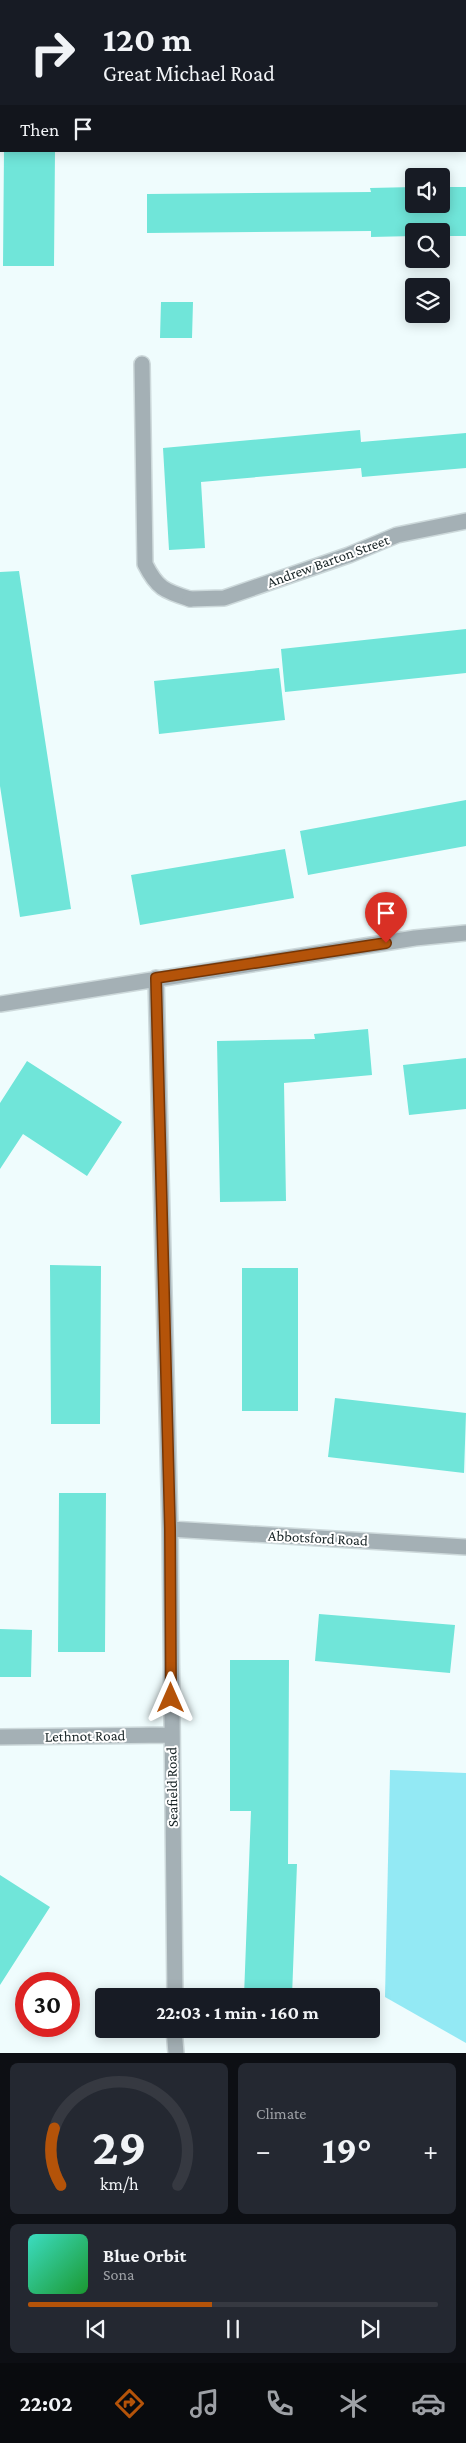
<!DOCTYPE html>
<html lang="en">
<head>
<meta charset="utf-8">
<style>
  :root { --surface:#171b24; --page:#242831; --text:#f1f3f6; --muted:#9ea1a6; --line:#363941; --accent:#b45309 }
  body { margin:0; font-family:"Crimson Pro",serif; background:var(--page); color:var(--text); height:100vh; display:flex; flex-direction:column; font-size:19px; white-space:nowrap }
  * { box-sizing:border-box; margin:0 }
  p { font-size:16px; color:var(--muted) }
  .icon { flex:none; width:28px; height:28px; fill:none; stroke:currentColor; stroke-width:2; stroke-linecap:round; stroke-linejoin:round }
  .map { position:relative; height:2053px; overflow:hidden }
  .side { display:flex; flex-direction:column; gap:10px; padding:10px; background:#0d0f14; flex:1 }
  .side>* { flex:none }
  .hud { position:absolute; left:0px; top:0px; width:466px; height:152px; box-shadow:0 2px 12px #0003; background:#171b24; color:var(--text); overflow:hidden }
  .buttons { position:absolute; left:405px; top:168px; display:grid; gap:10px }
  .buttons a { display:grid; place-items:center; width:45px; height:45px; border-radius:5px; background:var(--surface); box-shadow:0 2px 12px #0003; font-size:25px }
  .speed { position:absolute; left:15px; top:1972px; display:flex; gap:10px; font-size:25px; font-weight:700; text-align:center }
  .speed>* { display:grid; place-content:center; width:65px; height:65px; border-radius:50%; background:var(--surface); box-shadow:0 2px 12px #0003; line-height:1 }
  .speed .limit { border:8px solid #d22; background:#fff; color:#111 }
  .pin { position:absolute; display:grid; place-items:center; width:42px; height:42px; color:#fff; margin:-51px -21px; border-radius:50% 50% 50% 0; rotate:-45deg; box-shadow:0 0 5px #0007 }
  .pin .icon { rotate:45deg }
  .me { position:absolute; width:55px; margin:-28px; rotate:0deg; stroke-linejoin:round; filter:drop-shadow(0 0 4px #0008) }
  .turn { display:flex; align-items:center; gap:18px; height:105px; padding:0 20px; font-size:22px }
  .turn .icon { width:65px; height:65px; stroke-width:2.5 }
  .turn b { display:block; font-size:35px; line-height:42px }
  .then { display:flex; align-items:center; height:48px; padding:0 20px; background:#0003; gap:10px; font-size:19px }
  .big { font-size:38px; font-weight:700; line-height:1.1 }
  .side .card { flex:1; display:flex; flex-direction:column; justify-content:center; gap:8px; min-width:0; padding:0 18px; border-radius:8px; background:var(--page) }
  .side .dial { align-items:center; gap:0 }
  .dial svg { height:130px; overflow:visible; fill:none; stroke:var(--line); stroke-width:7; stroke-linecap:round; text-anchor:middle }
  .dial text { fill:var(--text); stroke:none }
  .song { display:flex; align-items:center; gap:15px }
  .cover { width:60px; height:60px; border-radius:8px; background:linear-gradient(135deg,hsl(170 70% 55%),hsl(130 70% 35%)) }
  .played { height:5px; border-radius:2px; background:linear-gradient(90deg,var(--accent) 45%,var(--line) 45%) }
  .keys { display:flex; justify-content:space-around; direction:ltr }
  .heat { display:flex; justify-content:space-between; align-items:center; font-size:28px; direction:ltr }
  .side .tiles { flex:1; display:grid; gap:10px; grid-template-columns:1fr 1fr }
  .card:last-child { grid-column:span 2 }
  .trip { position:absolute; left:95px; top:1988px; width:285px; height:50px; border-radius:5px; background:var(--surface); box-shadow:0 2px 12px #0003; font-weight:700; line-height:50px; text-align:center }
  .tabs { display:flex; height:80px; justify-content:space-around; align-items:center; background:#090b0e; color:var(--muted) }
  .tabs .icon { width:35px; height:35px }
  .tabs .current { color:var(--accent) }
  .tabs b { font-size:22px; color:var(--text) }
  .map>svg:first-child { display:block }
  .green { fill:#93e9f4 }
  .building { fill:#70e5d9 }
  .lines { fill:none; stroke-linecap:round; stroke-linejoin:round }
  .lane-casing { stroke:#cdd9db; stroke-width:18 }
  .street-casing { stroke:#cdd9db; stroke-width:18 }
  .lane { stroke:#a4b0b5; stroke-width:15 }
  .street { stroke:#a4b0b5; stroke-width:15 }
  .route-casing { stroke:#753606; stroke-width:12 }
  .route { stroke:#b45309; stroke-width:9 }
  .labels { text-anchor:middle; stroke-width:4; stroke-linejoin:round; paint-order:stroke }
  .street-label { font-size:15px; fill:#182426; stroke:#fff }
</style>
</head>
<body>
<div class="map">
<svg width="466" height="2053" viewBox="0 0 466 2053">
  <rect width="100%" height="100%" fill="#effcfd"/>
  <path class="green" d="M 390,1770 L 466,1773 L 466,2043 L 385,1997 Z"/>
  <path class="building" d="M 4,151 L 55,151 L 54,266 L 3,266 Z
    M 414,187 L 414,204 L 441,204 L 441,187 L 466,187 L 466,236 L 441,236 L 441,231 L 414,231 L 414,236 L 371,237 L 371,231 L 147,233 L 147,194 L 371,192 L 370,188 Z
    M 161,302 L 193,302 L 192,338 L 160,338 Z
    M 360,430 L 361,442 L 466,433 L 466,468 L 362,477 L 361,468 L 201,482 L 205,548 L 169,550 L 163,448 Z
    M 19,571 L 71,909 L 20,917 L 0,786 L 0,572 Z
    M 466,629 L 466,673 L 285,692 L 281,649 Z
    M 279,668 L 285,720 L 159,734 L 154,681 Z
    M 466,800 L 466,846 L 308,875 L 300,831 Z
    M 285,849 L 294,898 L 140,925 L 131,875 Z
    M 368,1029 L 372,1075 L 284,1083 L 286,1201 L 220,1202 L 217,1041 L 315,1039 L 314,1034 Z
    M 466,1058 L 466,1109 L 409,1115 L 403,1065 Z
    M 27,1061 L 122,1122 L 87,1176 L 23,1134 L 0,1169 L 0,1103 Z
    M 50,1265 L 101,1266 L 100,1424 L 51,1424 Z
    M 242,1268 L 298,1268 L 298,1411 L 242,1411 Z
    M 335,1398 L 466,1413 L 464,1473 L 328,1457 Z
    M 59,1493 L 106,1493 L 105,1652 L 58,1652 Z
    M 319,1614 L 455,1625 L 450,1673 L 315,1661 Z
    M 0,1629 L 32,1630 L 31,1677 L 0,1677 Z
    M 230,1660 L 289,1660 L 288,1864 L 297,1864 L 292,1996 L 244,1996 L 251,1811 L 230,1811 Z
    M 0,1875 L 50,1907 L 0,1985 Z"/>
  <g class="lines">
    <defs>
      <path id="lane" d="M 142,364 L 145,564 C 157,588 164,591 190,599"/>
      <path id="street" d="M 272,1 L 272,0
        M 465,106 L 466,106
        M 190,599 L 224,598 L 349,555 L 397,535 L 466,521
        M 156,978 L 170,1529 L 175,1996
        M 0,1004 L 415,938 L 466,933
        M 170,1529 L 466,1547
        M 0,1737 L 171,1735
        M 174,2029 L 176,2053"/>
    </defs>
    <use href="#lane" class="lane-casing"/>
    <use href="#street" class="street-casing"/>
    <use href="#lane" class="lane"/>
    <use href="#street" class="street"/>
  </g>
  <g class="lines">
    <defs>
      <path id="route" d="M 171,1698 L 170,1529 L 156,978 L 386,943"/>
    </defs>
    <use href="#route" class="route-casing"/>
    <use href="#route" class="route"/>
  </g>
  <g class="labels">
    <g class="street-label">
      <text transform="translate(328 561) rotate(-20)" y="5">Andrew Barton Street</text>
      <text transform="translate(318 1538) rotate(3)" y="5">Abbotsford Road</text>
      <text transform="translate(85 1736) rotate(-1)" y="5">Lethnot Road</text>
      <text transform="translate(172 1787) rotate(-91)" y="5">Seafield Road</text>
    </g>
  </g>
</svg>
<div class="buttons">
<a><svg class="icon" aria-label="sound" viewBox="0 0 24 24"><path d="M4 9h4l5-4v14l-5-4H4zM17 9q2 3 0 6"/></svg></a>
<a><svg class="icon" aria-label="search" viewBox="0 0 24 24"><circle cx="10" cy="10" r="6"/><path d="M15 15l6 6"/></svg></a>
<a><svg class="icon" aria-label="layers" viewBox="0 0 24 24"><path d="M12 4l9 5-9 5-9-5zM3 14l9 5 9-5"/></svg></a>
</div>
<div class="speed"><div class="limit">30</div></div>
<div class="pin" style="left:386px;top:943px;background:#d93025"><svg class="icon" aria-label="arrive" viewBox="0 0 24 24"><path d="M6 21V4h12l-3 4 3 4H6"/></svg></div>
<svg class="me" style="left:171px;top:1698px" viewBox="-20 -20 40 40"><path d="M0-17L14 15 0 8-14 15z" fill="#b45309" stroke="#fff" stroke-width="4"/></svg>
<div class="trip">22:03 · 1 min · 160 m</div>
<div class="hud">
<div class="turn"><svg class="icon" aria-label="right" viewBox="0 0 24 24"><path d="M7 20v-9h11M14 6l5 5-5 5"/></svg><div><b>120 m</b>Great Michael Road</div></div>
<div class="then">Then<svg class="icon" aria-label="arrive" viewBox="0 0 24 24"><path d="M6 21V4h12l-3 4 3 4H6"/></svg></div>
</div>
</div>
<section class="side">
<div class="tiles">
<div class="card dial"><svg viewBox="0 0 100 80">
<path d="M14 69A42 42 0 1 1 86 69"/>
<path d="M14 69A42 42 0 0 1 10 34" stroke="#b45309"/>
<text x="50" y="56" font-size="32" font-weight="700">29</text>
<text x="50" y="72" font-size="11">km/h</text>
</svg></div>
<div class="card"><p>Climate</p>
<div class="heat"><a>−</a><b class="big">19°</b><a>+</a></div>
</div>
<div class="card">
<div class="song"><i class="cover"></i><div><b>Blue Orbit</b><p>Sona</p></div></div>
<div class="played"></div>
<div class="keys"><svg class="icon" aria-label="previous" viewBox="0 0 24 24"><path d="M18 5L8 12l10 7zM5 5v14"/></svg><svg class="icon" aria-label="pause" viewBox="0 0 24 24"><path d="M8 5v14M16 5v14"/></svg><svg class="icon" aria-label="next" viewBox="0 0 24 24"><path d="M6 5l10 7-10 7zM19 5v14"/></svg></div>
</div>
</div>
</section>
<nav class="tabs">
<b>22:02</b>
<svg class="icon current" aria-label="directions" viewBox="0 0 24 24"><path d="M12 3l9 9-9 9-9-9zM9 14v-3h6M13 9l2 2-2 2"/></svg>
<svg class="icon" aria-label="music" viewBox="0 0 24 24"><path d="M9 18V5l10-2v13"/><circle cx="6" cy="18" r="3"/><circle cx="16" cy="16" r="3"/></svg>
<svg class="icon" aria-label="phone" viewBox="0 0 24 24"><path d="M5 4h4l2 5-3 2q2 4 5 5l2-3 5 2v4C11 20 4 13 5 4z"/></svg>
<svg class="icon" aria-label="climate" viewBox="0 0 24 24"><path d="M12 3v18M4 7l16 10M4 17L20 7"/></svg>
<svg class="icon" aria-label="car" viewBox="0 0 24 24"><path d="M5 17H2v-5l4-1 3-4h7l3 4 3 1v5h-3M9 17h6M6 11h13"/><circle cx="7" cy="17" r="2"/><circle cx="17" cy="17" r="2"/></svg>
</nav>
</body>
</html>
